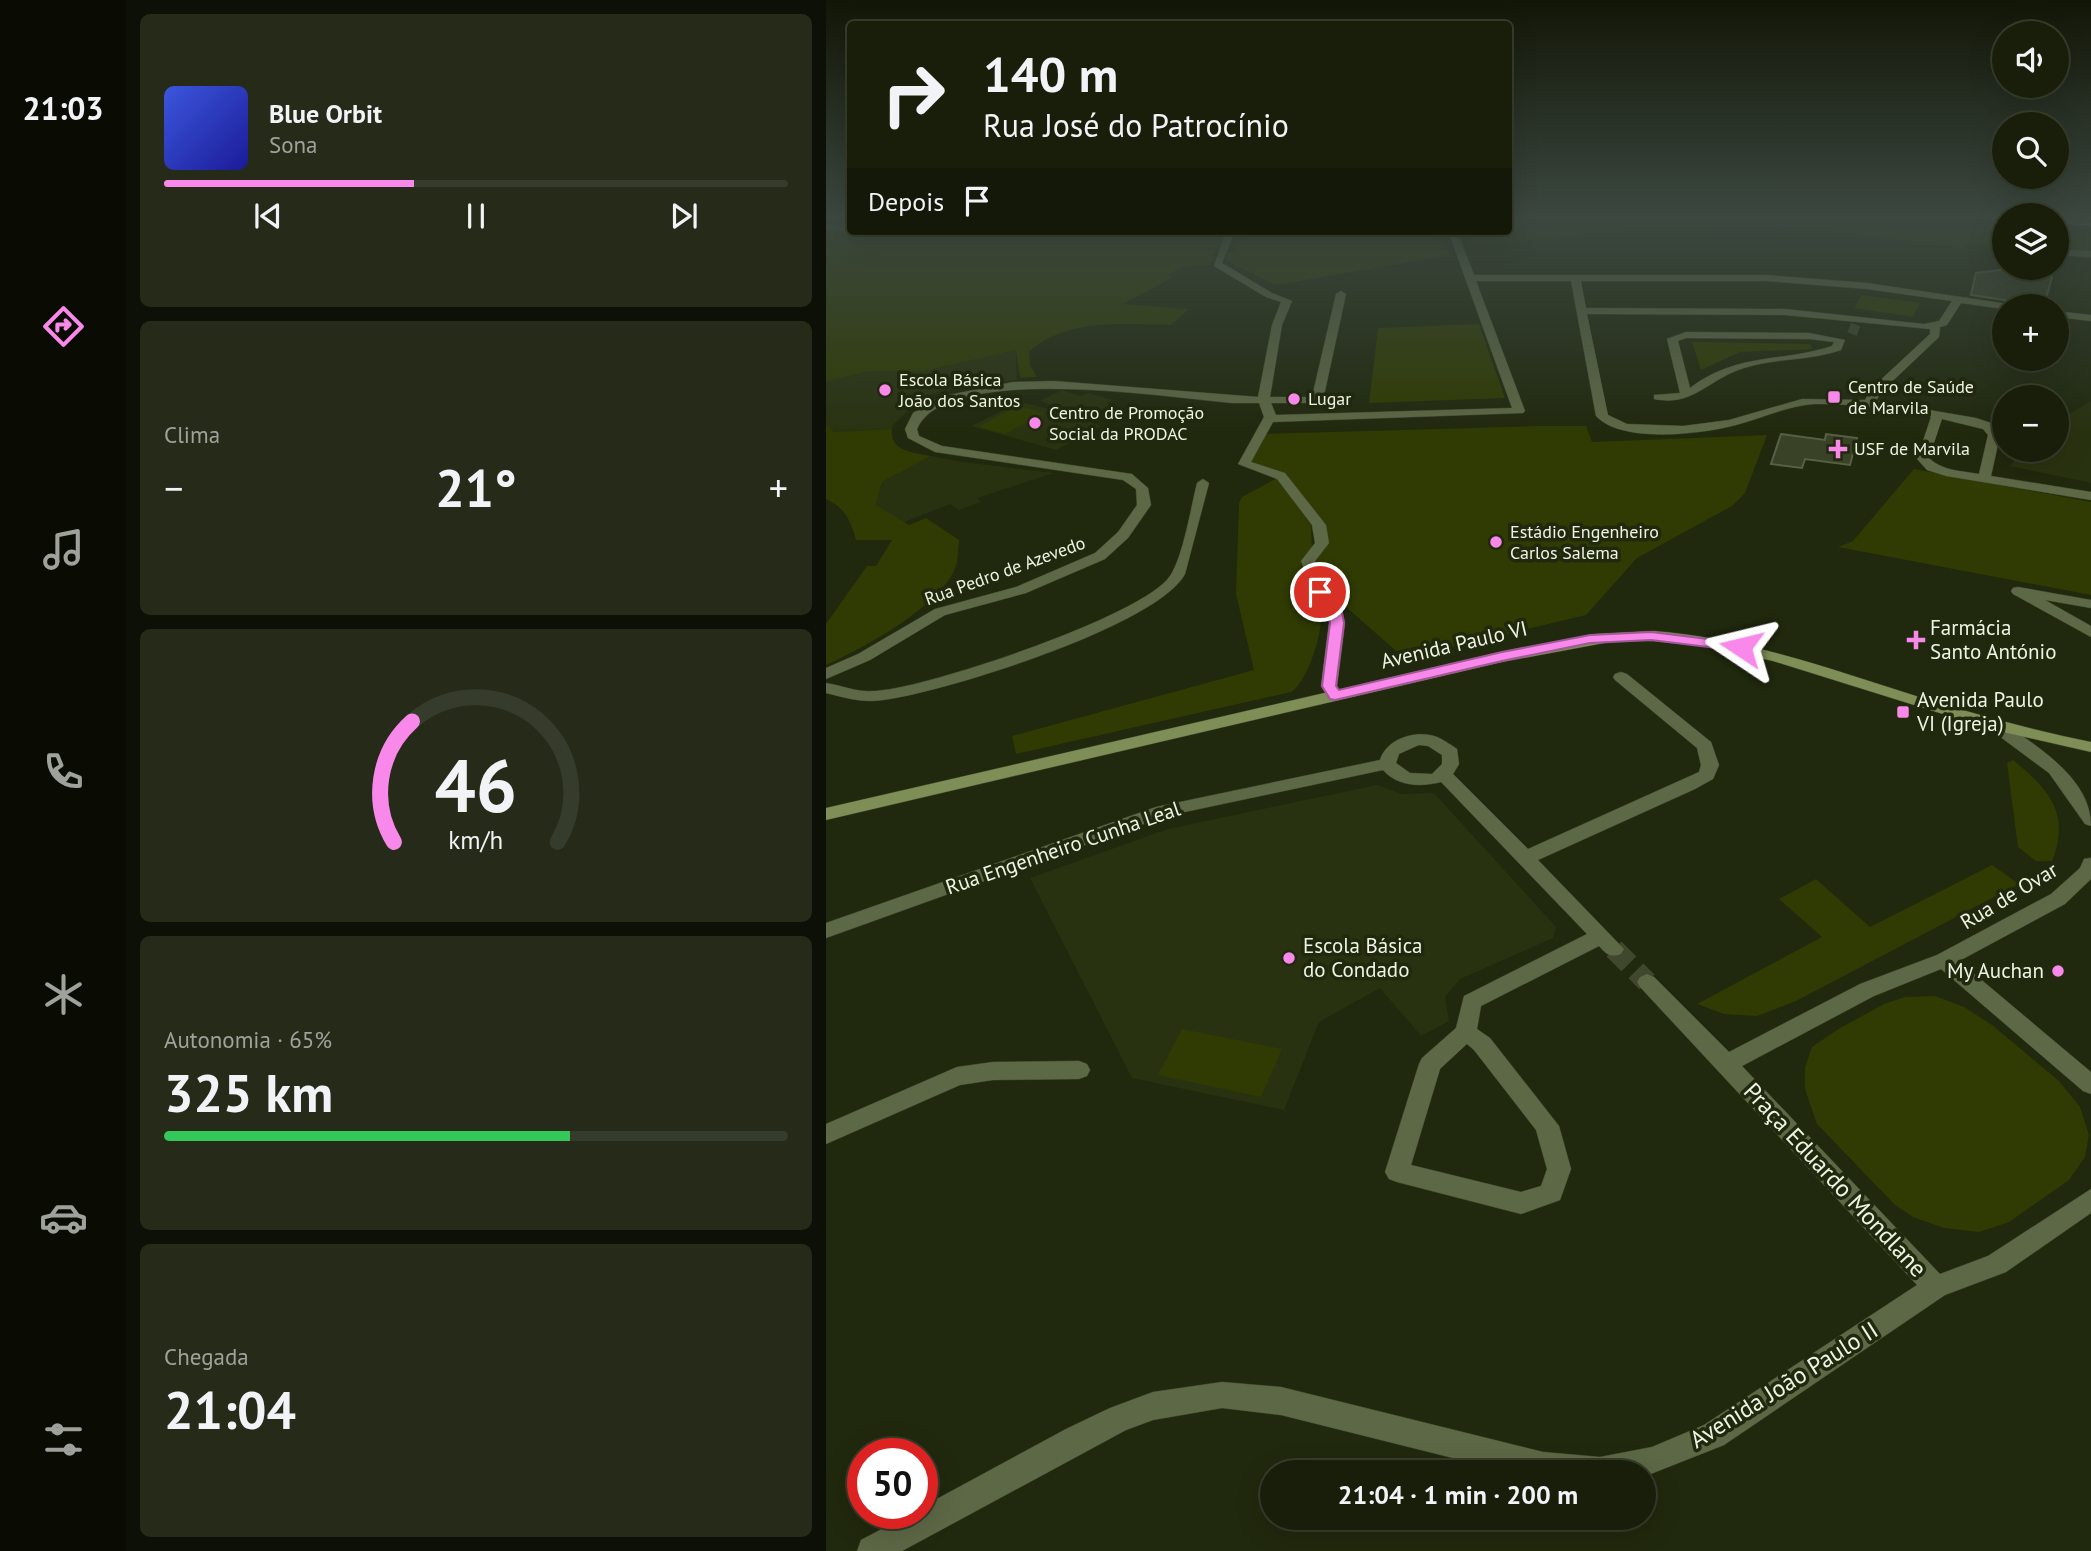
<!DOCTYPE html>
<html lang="pt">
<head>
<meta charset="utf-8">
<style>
  :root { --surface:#181e0a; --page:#252b18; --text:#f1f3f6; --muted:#9fa29c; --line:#363c2b; --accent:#f888e9 }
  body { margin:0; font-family:"PT Sans",sans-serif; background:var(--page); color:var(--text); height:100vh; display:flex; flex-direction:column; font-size:26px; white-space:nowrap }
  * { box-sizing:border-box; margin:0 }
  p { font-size:23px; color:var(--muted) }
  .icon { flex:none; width:38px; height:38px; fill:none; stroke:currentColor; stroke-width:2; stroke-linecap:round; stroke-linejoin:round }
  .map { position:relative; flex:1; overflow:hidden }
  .drawer { display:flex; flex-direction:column; gap:14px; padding:14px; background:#0d1006; width:700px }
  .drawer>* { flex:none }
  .top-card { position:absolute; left:21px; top:21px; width:665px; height:214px; border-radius:7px; box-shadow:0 7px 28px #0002,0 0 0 2px var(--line); background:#181e0a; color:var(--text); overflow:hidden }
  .controls { position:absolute; left:1166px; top:21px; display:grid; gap:14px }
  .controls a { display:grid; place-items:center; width:77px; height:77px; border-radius:50%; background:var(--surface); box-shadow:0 7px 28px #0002,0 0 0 2px var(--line); font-size:35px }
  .speed { position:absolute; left:21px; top:1438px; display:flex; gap:14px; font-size:35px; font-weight:700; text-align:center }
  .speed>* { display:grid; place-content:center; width:91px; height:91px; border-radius:50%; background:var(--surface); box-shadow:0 7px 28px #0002,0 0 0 2px var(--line); line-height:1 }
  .speed .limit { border:10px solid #d22; background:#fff; color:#111 }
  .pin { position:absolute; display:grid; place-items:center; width:60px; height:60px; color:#fff; margin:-30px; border:4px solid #fff; border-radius:50%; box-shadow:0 2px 7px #0007 }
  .me { position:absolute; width:77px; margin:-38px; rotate:280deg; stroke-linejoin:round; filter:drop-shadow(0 0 5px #0008) }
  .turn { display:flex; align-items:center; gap:24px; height:147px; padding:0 21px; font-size:32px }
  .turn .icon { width:91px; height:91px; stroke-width:2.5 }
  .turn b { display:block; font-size:49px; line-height:60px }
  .then { display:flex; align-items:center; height:66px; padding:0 21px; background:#0003; gap:14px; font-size:26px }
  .big { font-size:52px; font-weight:600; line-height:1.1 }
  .drawer .tile { flex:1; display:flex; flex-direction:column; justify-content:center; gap:10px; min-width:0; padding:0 24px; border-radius:10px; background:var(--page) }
  .drawer .dial { align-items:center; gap:0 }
  .dial svg { height:182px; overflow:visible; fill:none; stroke:var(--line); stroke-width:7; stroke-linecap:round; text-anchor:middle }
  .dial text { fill:var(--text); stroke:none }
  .song { display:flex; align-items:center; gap:21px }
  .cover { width:84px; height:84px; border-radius:10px; background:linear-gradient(135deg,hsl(230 70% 55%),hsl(240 70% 35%)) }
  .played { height:7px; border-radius:4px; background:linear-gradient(90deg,var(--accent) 40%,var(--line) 40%) }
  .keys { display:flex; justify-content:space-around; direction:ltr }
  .heat { display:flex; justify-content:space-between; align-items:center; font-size:38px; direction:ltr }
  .charge { height:10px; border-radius:5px; background:linear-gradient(90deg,#34c759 65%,var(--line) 0) }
  .trip { position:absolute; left:434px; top:1460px; width:396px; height:70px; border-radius:35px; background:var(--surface); box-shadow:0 7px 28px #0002,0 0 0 2px var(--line); font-weight:600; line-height:70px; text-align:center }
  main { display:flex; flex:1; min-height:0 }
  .tab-bar { display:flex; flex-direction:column; width:126px; justify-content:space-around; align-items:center; background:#0a0c04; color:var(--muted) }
  .tab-bar .icon { width:49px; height:49px }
  .tab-bar .current { color:var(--accent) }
  .tab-bar b { font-size:32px; color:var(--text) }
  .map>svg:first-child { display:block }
  .built { fill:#293210 }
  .green { fill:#2f3b02 }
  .building { fill:#394126; stroke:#576044; stroke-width:2 }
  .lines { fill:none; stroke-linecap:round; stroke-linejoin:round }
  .street-tunnel-far1 { stroke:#3f472d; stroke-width:10; stroke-dasharray:10 5; stroke-linecap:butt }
  .street-tunnel { stroke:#3f472d; stroke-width:21; stroke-dasharray:21 10; stroke-linecap:butt }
  .street-casing { stroke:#3d452b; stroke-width:1 }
  .secondary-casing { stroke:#3d452b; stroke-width:1 }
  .street { fill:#5d6846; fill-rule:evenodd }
  .secondary { fill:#7e8e56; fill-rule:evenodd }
  .rail-casing { stroke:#a6ac98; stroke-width:4.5 }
  .rail { stroke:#20280d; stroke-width:2.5; stroke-dasharray:9; stroke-linecap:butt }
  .route { fill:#f888e9; stroke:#a15897; stroke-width:2 }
  .poi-dot { fill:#f888e9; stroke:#20280d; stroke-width:2.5 }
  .labels { text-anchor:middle; stroke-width:7; stroke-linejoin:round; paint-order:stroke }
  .far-poi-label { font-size:18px; fill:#eef4e3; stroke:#20280d; text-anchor:start }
  .far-street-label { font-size:18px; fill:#eef4e3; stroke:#20280d }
  .poi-label { font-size:21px; fill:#eef4e3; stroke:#20280d; text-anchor:start }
  .street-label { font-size:21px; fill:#eef4e3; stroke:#20280d }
  .near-street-label { font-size:24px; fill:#eef4e3; stroke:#20280d }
</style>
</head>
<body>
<main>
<nav class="tab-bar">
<b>21:03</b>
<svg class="icon current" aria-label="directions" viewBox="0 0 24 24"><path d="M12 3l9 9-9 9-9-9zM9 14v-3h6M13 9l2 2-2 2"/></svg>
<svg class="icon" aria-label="music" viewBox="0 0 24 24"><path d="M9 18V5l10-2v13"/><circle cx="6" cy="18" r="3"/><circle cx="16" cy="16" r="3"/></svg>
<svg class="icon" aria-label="phone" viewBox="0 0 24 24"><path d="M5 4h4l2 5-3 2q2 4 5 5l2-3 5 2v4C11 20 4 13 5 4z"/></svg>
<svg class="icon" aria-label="climate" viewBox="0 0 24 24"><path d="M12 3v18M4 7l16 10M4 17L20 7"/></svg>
<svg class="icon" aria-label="car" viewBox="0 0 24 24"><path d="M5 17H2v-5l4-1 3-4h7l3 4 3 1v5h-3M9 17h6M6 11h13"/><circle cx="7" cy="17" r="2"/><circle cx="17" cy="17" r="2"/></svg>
<svg class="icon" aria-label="filters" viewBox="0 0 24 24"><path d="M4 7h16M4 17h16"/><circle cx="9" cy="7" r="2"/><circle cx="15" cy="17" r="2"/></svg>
</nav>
<section class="drawer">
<div class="tile">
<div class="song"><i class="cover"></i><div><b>Blue Orbit</b><p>Sona</p></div></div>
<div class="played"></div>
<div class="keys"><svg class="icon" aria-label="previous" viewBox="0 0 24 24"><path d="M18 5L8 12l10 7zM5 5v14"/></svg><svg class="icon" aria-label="pause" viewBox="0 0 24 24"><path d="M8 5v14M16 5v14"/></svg><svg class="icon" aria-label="next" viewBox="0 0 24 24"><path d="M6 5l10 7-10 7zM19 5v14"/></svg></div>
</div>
<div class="tile"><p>Clima</p>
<div class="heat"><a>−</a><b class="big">21°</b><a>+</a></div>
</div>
<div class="tile dial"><svg viewBox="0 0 100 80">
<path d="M14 69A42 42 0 1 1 86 69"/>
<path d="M14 69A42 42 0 0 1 22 16" stroke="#f888e9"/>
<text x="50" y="56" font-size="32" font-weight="700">46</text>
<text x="50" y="72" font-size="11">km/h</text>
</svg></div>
<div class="tile"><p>Autonomia · 65%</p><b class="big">325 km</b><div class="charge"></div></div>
<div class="tile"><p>Chegada</p><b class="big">21:04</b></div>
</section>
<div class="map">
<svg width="1265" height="1551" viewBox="0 0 1265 1551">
  <rect width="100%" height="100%" fill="#20280d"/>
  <path class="built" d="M 190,350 L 191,380 L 114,391 L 92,402 L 68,424 L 66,429 L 8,432 L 0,424 L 0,382 L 44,371 L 99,371 Z
    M 236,390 L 255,396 L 262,393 L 287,400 L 280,403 L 284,405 L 256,419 L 275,426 L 230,450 L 145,426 L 188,405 L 200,403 L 227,410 L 232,407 L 214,401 Z
    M 1265,401 L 1265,483 L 1184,466 L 1197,450 L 1230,450 L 1230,422 Z
    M 105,456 L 137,462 L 228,473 L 151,498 L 155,502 L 133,510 L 124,504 L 78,522 L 50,506 L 56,482 Z
    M 551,785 L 576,794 L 608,793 L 730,927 L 727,938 L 634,979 L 619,997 L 623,1021 L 595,1036 L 554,988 L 493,1022 L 458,1110 L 306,1078 L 204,878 L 342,829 Z"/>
  <path class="green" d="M 0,219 L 24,219 L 24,231 L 399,231 L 384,265 L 355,267 L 341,276 L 348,277 L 297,304 L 363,309 L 345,325 C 299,324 239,318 203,352 L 204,365 L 211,377 L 194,378 L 190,350 L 99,371 L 44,371 L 0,382 Z
    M 683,219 L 1146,219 L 1178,223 L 1178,248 L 1142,243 L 1135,248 L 963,226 L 832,228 L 642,246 L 641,231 L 682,231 Z
    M 1230,230 L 1265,235 L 1265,259 L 1230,255 Z
    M 432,235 L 605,236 L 617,240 L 624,255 L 450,285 L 401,261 L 401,252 L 408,252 L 409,247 L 405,247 C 411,238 422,237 432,235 Z
    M 1036,295 L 1094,303 L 1087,317 L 1028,308 Z
    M 653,324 L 679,398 L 543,403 L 552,328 Z
    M 866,342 L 984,344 L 987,349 L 914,352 L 875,370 Z
    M 191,406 L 218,413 L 179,434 L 152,427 Z
    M 0,424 L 8,432 L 66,429 C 63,451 88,453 105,456 L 56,482 L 50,505 L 83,525 L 100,518 L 133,540 C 132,547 132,555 131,562 C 122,603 36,649 0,665 L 0,624 L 41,566 L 50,566 L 66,540 L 30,540 C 24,519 19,508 0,499 Z
    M 715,426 L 760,426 L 766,442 L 941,435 L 919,493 L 906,506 L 811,558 L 760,615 L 578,658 L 502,591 L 487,560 L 502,543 L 501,530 L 459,478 L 423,464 L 437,434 Z
    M 1088,469 L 1265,502 L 1265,595 L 1012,547 L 1027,541 Z
    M 451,478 L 485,525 L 486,548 L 475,566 L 488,596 L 492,597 C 504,614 483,682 465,692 L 190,754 L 186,736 L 428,670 L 410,594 L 413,503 L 416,497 Z
    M 1187,760 C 1223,789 1245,814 1226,861 L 1210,861 L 1192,847 L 1181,763 Z
    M 1166,865 L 1193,884 L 970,1001 L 931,1016 L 898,1014 L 871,1004 L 996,937 L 953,899 L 990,879 L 1044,927 Z
    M 1109,996 L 1138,1007 L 1166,1025 L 1233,1081 L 1254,1107 L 1263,1135 L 1259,1157 L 1243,1180 L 1183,1222 L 1153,1232 L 1118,1228 L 1087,1217 L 1069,1205 L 991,1124 L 979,1089 L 979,1067 L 986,1047 L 1014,1028 L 1058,1004 L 1079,997 Z
    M 356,1029 L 456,1049 L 435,1097 L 332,1075 Z"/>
  <path class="building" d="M 1191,268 L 1207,268 L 1226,277 L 1218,306 L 1145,295 L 1150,273 Z
    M 955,434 L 999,440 L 1000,434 L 1031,438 L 1024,465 L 979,459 L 976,468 L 945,464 Z"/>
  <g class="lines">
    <path class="street-tunnel-far1" d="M 1026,334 L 1030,324"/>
    <path class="street-tunnel" d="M 788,949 L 821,982"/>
    <defs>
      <path id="street" d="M 0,224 L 24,225 L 24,231 L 0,230 Z
        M 368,231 L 631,231 L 648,275 L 940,275 L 1041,283 L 1182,304 L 1183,306 L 1178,306 L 1178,309 L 1135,303 L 1121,325 L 1114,327 L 1113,337 L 1055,392 L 1050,401 L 1150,418 L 1165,423 L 1174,435 L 1165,476 L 1265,492 L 1265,500 L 1120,476 L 1101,470 L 1091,459 L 1105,417 C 1066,410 1027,403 988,404 C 961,406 936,418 910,425 C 876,434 796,444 770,416 L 745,281 L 650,281 L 699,411 L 697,413 L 447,422 L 425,462 L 459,473 L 500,525 L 503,543 L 489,561 L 500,590 L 514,602 L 519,623 L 511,686 L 517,696 L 515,699 L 503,699 L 495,686 L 503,623 L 500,604 L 487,592 L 475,561 L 489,543 L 486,525 L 451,479 L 412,464 L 438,417 L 433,403 L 406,403 C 344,398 119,362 91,429 L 93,436 L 116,446 L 306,474 L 322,488 L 325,505 L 302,538 L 279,559 L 200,593 L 119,615 L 44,660 L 0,679 L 0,668 L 32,654 L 109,609 L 190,587 L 269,553 L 292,532 L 311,505 L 310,489 L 297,480 L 109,452 L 82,438 L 79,429 L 87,413 L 113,397 L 187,382 L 228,381 L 432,397 L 446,325 L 455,302 L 440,297 L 388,266 L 399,234 L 372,234 ZM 408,234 L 624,236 L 686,408 L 450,415 L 445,403 L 491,403 L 497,400 L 520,294 L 515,291 L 510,294 L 486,397 L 444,397 L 456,325 L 466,301 L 446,293 L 396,263 ZM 755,281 L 940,281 L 1041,289 L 1126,301 L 1113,321 L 1098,324 L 959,309 L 760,308 ZM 761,314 L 959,315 L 1104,329 L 1104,334 L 1046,388 L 1039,400 L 976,399 L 903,420 L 857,426 L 801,424 L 782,415 ZM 1116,419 L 1157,429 L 1162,435 L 1153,474 C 1136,471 1116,471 1103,458 Z
        M 1170,241 L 1178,242 L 1178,248 L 1167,246 L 1165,244 Z
        M 1230,249 L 1265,251 L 1265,257 L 1230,255 Z
        M 1230,311 L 1265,315 L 1265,321 L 1230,317 Z
        M 860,332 L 983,333 L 1019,340 L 1015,350 C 983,361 949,358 918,368 C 882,379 868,407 828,399 L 828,395 L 854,393 L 841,339 ZM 860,338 L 983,339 L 1008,342 L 1006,346 C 954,363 912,352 864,388 L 852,341 Z
        M 377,479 L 383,483 L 359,574 C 331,626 118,692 57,700 C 35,703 21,698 0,693 L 0,683 C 23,687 32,694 58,690 C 110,684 317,616 344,576 C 357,557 365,507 371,483 Z
        M 1192,587 L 1265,600 L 1265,608 L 1219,600 L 1265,626 L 1265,637 L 1187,594 L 1185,591 L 1187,588 Z
        M 795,672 L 801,674 L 885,742 L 893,765 L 887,779 L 869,789 L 712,860 L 798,949 L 795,954 C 784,958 780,954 773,946 L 655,1006 L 651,1029 L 664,1038 L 733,1126 L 745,1169 L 734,1200 L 695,1214 L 571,1182 L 563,1179 L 559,1172 L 593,1064 L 596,1058 L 630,1028 L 638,996 L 761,934 L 615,782 C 595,787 572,787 557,770 L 340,816 L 0,938 L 0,923 L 330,807 L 554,760 C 560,739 590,729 611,737 C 618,740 625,745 631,749 L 633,764 L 627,774 L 702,849 L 873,772 L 875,765 L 871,748 L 789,680 L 787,677 L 789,674 ZM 593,745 L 602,746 L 616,755 L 616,764 L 606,774 L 584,773 L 570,763 L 573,754 ZM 641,1044 L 648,1050 L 710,1130 L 721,1169 L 715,1186 L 695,1192 L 585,1165 L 614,1069 Z
        M 1171,721 L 1177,722 C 1212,748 1265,778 1265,826 L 1259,824 L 1223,773 L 1165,730 L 1163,726 L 1165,722 Z
        M 1265,858 L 1265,879 L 1239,904 L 1133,961 L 1265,1072 L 1265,1094 L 1257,1091 L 1115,969 L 1048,996 L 916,1066 L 1114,1274 L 1162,1256 L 1265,1189 L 1265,1213 L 1180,1272 L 1119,1295 L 898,1445 L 817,1477 L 817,1472 L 683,1472 L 455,1415 L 396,1408 L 327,1420 L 300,1430 L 76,1551 L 31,1551 L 35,1540 L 84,1514 L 96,1514 L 96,1507 L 240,1429 L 284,1408 L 327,1392 L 396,1382 L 455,1387 L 717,1452 L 774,1457 L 826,1447 L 878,1425 L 1091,1285 L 814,987 L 811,982 L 814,977 L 821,974 L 828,977 L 903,1052 L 1034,984 L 1111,955 L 1225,894 L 1254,868 L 1258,859 Z
        M 253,1061 L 261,1064 L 264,1070 L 261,1076 L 253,1079 L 167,1080 L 134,1085 L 0,1144 L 0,1124 L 131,1067 L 167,1062 Z"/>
      <path id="secondary" d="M 828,631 C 919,638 1004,669 1090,696 C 1148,714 1206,730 1265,742 L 1265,752 L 1168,730 L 947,661 L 879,646 L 828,641 L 789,641 L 676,662 L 0,820 L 0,808 L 676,652 L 770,634 Z"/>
    </defs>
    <use href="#street" class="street-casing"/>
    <use href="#secondary" class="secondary-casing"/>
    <use href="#street" class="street"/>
    <use href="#secondary" class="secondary"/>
    <defs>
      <path id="rail" d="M 1230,220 L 1265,224"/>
    </defs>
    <use href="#rail" class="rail-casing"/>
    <use href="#rail" class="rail"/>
  </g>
  <linearGradient id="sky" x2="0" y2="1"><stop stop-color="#121607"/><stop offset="0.5" stop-color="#3c4840"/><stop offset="1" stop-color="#3c4840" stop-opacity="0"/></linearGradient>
  <rect width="1265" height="436" fill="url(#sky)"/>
  <path class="route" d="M 494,588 L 514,602 L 518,623 L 510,686 L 513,690 L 676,652 L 764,635 L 825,632 L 915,643 L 922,647 L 915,651 L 825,640 L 764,643 L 676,661 L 509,700 L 504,699 L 496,686 L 504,623 L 501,604 L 488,592 Z"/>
  <g class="poi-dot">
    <circle cx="59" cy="390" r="7"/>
    <rect x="1001" y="390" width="14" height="14" rx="3.5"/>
    <circle cx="468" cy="399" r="7"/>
    <circle cx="209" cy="423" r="7"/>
    <path d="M1008.5 438.5h7v7h7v7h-7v7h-7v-7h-7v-7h7z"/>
    <circle cx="670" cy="542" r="7"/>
    <path d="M1086.5 629.5h7v7h7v7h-7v7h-7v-7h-7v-7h7z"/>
    <rect x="1070" y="705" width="14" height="14" rx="3.5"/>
    <circle cx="463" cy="958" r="7"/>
    <circle cx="1232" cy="971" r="7"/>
  </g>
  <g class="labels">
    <g class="far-poi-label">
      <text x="73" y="386">Escola Básica<tspan x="73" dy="21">João dos Santos</tspan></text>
      <text x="1022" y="393">Centro de Saúde<tspan x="1022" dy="21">de Marvila</tspan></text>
      <text x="482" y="405">Lugar</text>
      <text x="223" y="419">Centro de Promoção<tspan x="223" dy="21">Social da PRODAC</tspan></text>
      <text x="1028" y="455">USF de Marvila</text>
      <text x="684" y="538">Estádio Engenheiro<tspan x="684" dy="21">Carlos Salema</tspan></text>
    </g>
    <g class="far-street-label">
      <text transform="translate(179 571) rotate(-20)" y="6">Rua Pedro de Azevedo</text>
    </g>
    <g class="poi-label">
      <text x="1104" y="635">Farmácia<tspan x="1104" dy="24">Santo António</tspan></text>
      <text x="1091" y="707">Avenida Paulo<tspan x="1091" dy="24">VI (Igreja)</tspan></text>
      <text x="477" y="953">Escola Básica<tspan x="477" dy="24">do Condado</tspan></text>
      <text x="1218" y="978" text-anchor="end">My Auchan</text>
    </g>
    <g class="street-label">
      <text transform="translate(628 645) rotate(-13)" y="7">Avenida Paulo VI</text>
      <text transform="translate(237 848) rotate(-19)" y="7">Rua Engenheiro Cunha Leal</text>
      <text transform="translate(1183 896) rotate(-31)" y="7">Rua de Ovar</text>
    </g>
    <g class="near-street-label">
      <text transform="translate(1009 1180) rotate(47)" y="8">Praça Eduardo Mondlane</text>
      <text transform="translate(958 1385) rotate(-32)" y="8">Avenida João Paulo II</text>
    </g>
  </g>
</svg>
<div class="controls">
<a><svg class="icon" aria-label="sound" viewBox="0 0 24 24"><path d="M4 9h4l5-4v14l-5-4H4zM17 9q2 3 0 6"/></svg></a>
<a><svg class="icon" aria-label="search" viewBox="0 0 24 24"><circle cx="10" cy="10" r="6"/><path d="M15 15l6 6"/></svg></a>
<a><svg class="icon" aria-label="layers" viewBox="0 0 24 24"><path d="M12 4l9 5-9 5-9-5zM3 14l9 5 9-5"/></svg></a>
<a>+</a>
<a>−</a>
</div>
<div class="speed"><div class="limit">50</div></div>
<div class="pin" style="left:494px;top:592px;background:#d93025"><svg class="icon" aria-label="arrive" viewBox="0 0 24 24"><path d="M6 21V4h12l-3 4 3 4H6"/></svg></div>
<svg class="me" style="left:915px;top:647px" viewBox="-20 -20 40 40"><path d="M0-17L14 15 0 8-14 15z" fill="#f888e9" stroke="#fff" stroke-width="4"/></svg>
<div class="trip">21:04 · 1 min · 200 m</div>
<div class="top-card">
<div class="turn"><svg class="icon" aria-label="right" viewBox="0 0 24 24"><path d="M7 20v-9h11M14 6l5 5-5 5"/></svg><div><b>140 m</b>Rua José do Patrocínio</div></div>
<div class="then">Depois<svg class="icon" aria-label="arrive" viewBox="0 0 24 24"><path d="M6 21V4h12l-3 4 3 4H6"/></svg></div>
</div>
</div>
</main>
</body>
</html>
